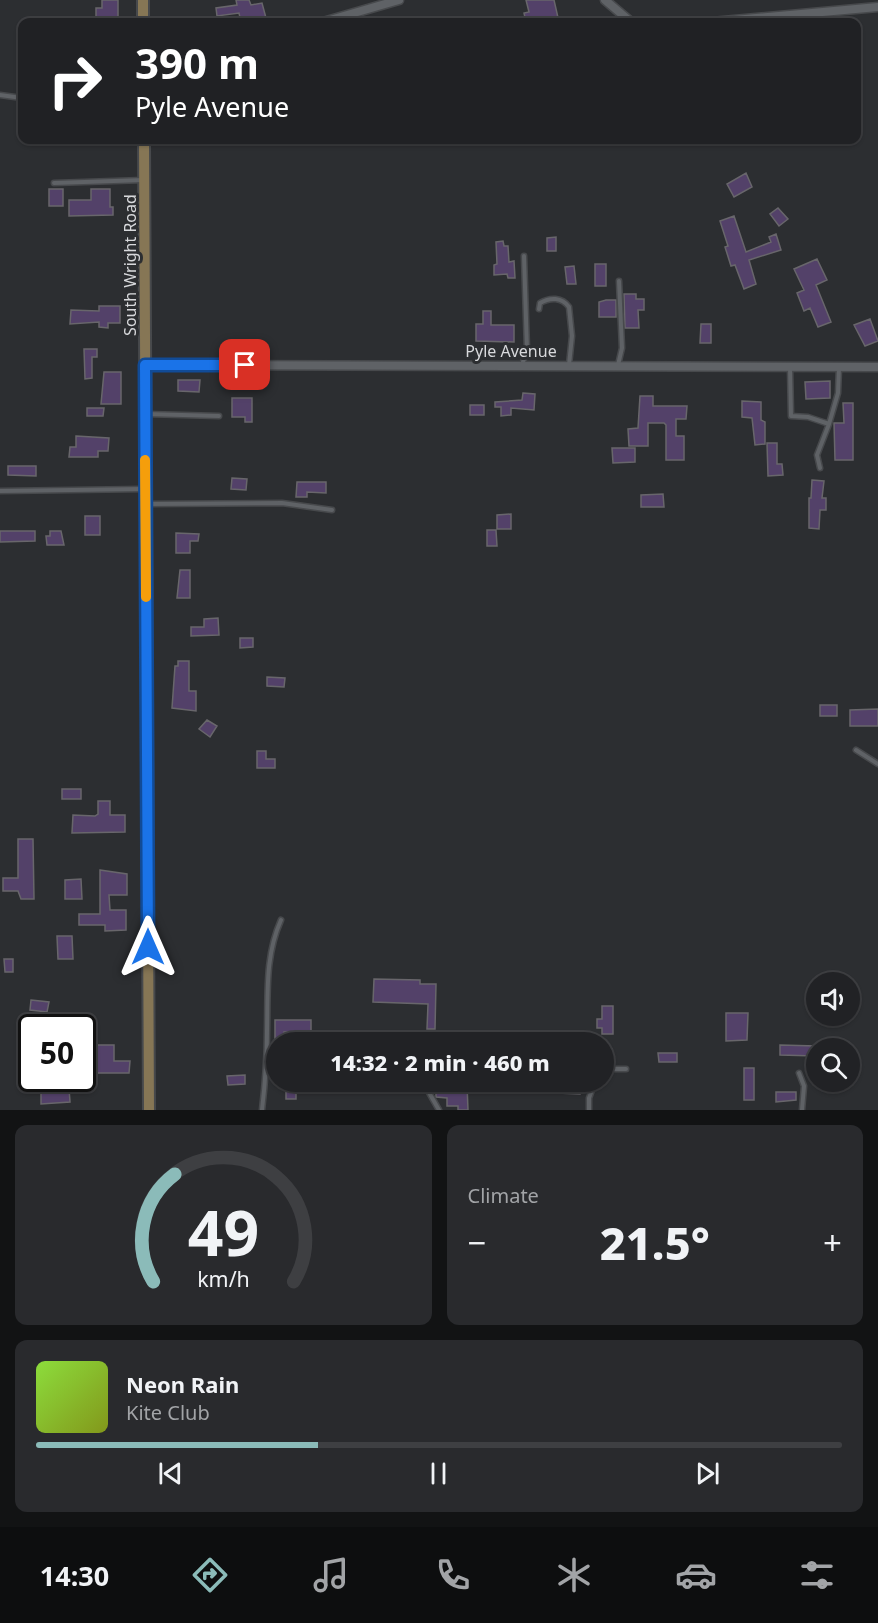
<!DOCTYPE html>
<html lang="en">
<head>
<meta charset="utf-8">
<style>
  :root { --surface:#212225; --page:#292a2d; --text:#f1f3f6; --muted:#a2a4a7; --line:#3e3f42; --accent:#8bbbb9 }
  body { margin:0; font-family:"Noto Sans",sans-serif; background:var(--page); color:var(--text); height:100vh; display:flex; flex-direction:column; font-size:22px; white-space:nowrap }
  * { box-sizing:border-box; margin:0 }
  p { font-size:20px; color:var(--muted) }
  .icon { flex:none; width:33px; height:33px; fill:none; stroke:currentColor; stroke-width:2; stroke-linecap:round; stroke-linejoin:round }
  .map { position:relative; height:1110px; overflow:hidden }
  .sheet { display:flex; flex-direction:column; gap:15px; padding:15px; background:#121314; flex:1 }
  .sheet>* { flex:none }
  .top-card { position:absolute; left:18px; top:18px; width:843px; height:126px; border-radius:12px; box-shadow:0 2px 4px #0004,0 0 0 2px var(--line); background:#202124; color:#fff; overflow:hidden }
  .buttons { position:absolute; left:806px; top:972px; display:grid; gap:12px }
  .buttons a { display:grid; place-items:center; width:54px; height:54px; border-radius:50%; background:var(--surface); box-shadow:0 2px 4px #0004,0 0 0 2px var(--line); font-size:30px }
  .speed { position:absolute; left:18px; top:1014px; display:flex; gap:12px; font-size:30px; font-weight:700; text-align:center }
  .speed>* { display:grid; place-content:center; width:78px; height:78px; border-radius:50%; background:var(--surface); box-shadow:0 2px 4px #0004,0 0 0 2px var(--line); line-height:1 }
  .speed .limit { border:3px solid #111; border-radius:9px; background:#fff; color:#111 }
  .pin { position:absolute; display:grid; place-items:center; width:51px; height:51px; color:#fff; margin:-26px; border-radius:12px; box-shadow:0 3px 9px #0006 }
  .me { position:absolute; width:66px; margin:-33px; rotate:0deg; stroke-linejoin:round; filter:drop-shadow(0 0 4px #0008) }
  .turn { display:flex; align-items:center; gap:21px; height:126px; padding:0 18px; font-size:27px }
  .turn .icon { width:78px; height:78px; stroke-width:2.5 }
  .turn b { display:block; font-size:42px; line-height:51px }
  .big { font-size:45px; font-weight:800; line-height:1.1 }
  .sheet .card { flex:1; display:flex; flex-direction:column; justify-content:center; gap:9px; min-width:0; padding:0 21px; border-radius:12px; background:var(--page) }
  .sheet .dial { align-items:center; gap:0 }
  .dial svg { height:156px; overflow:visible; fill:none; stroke:var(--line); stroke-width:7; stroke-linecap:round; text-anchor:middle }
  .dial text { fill:var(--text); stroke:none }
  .song { display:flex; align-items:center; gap:18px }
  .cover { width:72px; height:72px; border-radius:9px; background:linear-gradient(135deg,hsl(90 70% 55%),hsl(70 70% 35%)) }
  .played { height:6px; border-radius:3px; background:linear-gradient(90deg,var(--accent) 35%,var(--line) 35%) }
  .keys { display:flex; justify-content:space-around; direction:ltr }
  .heat { display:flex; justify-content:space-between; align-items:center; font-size:33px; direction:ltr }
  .sheet .tiles { flex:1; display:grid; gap:15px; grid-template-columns:1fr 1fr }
  .card:last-child { grid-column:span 2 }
  .trip { position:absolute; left:266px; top:1032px; width:348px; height:60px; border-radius:30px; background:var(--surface); box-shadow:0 2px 4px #0004,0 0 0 2px var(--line); font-weight:800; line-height:60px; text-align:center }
  .tab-bar { display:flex; height:96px; justify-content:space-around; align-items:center; background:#0d0e0f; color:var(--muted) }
  .tab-bar .icon { width:42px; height:42px }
  .tab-bar .current { color:var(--accent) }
  .tab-bar b { font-size:27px; color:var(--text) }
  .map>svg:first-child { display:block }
  .building { fill:#534169; stroke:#68666b; stroke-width:1.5 }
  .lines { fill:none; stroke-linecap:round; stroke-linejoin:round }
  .lane-casing { stroke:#47494c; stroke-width:7 }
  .street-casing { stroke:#47494c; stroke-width:11 }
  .secondary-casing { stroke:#47494c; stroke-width:14 }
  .lane { stroke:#5f6266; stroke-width:4 }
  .street { stroke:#5f6266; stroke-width:8 }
  .secondary { stroke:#867655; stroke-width:10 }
  .route-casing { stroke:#114b97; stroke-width:15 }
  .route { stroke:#1a73e8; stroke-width:10 }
  .slow { stroke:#f59e0b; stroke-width:10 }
  .labels { text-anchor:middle; stroke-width:6; stroke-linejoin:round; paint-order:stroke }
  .street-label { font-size:16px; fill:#d8d9dc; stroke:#2c2e31 }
</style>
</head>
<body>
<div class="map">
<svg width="878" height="1110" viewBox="0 0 878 1110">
  <rect width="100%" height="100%" fill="#2c2e31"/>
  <path class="building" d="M 102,0 L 118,0 L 118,18 L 96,19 L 96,8 L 102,8 Z
    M 236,0 L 249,0 L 251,5 L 262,3 L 266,18 L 241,22 L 239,13 L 217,16 L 216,8 L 237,5 Z
    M 526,0 L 554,0 L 559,22 L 544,22 L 543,19 L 526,22 L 524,13 L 529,12 Z
    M 746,173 L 752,187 L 734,197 L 727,184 Z
    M 49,189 L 63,189 L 63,206 L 49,206 Z
    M 91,189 L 110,189 L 110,207 L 113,207 L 113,215 L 69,216 L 69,200 L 91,200 Z
    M 778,208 L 788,219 L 779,226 L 770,214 Z
    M 734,216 L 746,252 L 771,242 L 769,237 L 776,234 L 781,250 L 749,260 L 756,284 L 744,289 L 735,265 L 731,266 L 725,247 L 728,246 L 720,221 Z
    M 556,237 L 556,251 L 547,251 L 547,238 Z
    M 503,241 L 504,246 L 508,246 L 509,262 L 514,261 L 515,278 L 508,278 L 507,274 L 494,275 L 494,265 L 497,264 L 496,242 Z
    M 817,259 L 827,280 L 816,285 L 831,322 L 818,327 L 810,308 L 804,311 L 797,293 L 804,290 L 794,269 Z
    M 595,264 L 606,264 L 606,286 L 595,286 Z
    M 574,266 L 576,284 L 567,284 L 565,267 Z
    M 624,294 L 636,294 L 636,299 L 644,299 L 644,310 L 638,310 L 639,328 L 625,328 Z
    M 606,300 L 616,300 L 616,317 L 599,317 L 599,302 Z
    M 99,306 L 120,306 L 120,323 L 108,323 L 108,328 L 99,327 L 99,322 L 70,324 L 71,310 L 99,311 Z
    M 483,311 L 491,311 L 491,325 L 514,325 L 514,342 L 476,341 L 476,324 L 483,324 Z
    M 870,319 L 878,341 L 865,346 L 854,325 Z
    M 701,324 L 711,324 L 711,343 L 700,343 Z
    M 84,349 L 97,349 L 97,357 L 92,357 L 92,378 L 85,379 Z
    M 104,372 L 121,372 L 121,404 L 101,404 Z
    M 178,380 L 200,380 L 199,392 L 178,391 Z
    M 830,381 L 830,398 L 806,399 L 805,382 Z
    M 523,393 L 535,394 L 534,410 L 511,408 L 511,415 L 501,416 L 501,407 L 495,407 L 495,402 L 522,400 Z
    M 640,396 L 653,396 L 653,406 L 687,406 L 686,419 L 676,419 L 676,436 L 684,436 L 684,460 L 666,460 L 666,425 L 664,423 L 648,423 L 648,446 L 629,446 L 628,429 L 638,428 Z
    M 232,398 L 252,398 L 252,422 L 245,422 L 245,417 L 232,417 Z
    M 742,401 L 761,402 L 761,420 L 765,422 L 765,444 L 755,445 L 752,418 L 742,417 Z
    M 843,403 L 853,403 L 853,460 L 835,460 L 834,423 L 844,423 Z
    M 470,405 L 484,405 L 484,415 L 470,415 Z
    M 87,408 L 104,408 L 103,416 L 87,416 Z
    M 76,436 L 109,438 L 108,451 L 98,451 L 98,457 L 69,457 L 70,447 L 76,447 Z
    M 767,443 L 777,443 L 777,464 L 782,464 L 783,475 L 768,476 Z
    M 612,448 L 635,448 L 635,462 L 613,463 Z
    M 8,466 L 36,466 L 36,476 L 8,475 Z
    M 232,478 L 247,479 L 246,490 L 231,489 Z
    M 812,480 L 824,481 L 822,498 L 826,498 L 826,510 L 820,510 L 819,529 L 809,528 L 809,498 L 811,498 Z
    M 297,482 L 326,482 L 326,493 L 307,492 L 307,497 L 296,497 Z
    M 663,494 L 664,507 L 641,507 L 641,495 Z
    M 511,514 L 511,529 L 497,529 L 497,515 Z
    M 85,516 L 100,516 L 100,535 L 85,535 Z
    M 487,530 L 496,530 L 497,546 L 487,546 Z
    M 0,531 L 35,531 L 35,541 L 0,542 Z
    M 50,531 L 61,531 L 64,545 L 47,545 L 46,536 L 50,536 Z
    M 176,533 L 199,534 L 198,541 L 190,541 L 190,553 L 176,553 Z
    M 180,570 L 190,570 L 190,598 L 177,598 Z
    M 218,618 L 219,635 L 191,636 L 191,627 L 204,627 L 204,619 Z
    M 240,638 L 253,638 L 253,647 L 240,648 Z
    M 178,661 L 189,661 L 189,691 L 196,691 L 196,711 L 172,708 L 175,666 L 178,666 Z
    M 267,677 L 285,678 L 284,687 L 267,686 Z
    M 820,705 L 837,705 L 837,716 L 820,716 Z
    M 878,709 L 878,726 L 850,726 L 850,710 Z
    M 207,720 L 217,726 L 210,737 L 199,729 Z
    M 257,751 L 266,751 L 266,759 L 275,759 L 275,768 L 257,768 Z
    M 62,789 L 81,789 L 81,799 L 62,799 Z
    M 98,801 L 110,801 L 110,815 L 125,815 L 125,832 L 72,833 L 73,815 L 95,816 L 98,814 Z
    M 18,839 L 33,839 L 34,899 L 21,899 L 18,891 L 3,891 L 3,878 L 18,878 Z
    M 100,870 L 127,874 L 127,895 L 109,895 L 110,910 L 126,910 L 126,930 L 105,931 L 105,925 L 79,925 L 79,914 L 100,914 Z
    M 81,879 L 82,899 L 65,899 L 65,880 Z
    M 57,936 L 72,936 L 73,959 L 58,959 Z
    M 4,959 L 13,959 L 13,972 L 5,972 Z
    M 374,979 L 420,980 L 420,984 L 436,984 L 435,1029 L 427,1029 L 428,1004 L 373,1002 Z
    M 31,1000 L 49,1002 L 47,1012 L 30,1010 Z
    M 602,1006 L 613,1006 L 613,1034 L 602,1034 L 602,1028 L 597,1028 L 597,1019 L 602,1019 Z
    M 726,1013 L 748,1013 L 747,1040 L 726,1041 Z
    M 275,1020 L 311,1020 L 311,1032 L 284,1032 L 284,1042 L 275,1042 Z
    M 97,1045 L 114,1045 L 114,1061 L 130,1061 L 129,1073 L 97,1073 Z
    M 780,1045 L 816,1046 L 816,1056 L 780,1055 Z
    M 603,1048 L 612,1049 L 612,1063 L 603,1063 Z
    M 658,1053 L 677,1053 L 677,1062 L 659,1062 Z
    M 744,1068 L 754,1068 L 754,1100 L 744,1100 Z
    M 245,1075 L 245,1084 L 228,1085 L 227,1076 Z
    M 557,1082 L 580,1082 L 580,1094 L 557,1093 Z
    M 455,1084 L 467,1084 L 468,1110 L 458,1110 L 458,1106 L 447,1106 L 447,1098 L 436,1097 L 436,1090 L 449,1090 L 449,1087 L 455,1087 Z
    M 41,1088 L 69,1088 L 70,1102 L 41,1104 Z
    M 286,1088 L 296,1088 L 296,1099 L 286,1099 Z
    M 776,1092 L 796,1092 L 796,1100 L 776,1102 Z"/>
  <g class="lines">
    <defs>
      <path id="lane" d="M 0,95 L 22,98
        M 54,183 L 144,180
        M 539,309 L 540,303 C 550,297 562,297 569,307 L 572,336 L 569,365
        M 522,365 L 527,350 L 524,256
        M 618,365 L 622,348 L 619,281
        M 790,367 L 791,416 L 808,417 L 829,424 L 817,455 L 820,468
        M 146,414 L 219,416
        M 829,424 L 838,393 L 839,367
        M 0,491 L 143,489
        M 146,504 L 282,503 L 332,510
        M 856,750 L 878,764
        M 432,1042 L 439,1040
        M 603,1073 L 611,1069 L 626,1069
        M 799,1073 L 804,1086 L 802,1110
        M 423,1082 L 439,1110
        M 262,1110 C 265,1084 267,1057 267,1031 C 268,992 265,956 281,920
        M 589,1110 L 589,1098 L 595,1082"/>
      <path id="street" d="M 605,0 L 631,22
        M 323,22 L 399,0
        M 712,22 L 878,7
        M 145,365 L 878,367"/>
      <path id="secondary" d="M 143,0 L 143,22
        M 144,140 L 149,1110"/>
    </defs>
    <use href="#lane" class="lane-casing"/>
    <use href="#street" class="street-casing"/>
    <use href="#secondary" class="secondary-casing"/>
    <use href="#lane" class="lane"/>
    <use href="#street" class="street"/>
    <use href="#secondary" class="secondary"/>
  </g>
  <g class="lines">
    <defs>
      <path id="route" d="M 148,947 L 145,365 L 245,365"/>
    </defs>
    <use href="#route" class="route-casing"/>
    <use href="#route" class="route"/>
    <path class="slow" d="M 145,460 L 146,597"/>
  </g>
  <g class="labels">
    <g class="street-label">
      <text transform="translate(130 265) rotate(-90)" y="6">South Wright Road</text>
      <text x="511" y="357">Pyle Avenue</text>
    </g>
  </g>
</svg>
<div class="buttons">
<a><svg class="icon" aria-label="sound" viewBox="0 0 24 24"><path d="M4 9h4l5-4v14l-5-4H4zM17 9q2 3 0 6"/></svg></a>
<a><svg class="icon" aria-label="search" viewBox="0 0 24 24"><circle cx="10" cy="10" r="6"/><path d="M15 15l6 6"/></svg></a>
</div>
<div class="speed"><div class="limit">50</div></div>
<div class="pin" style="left:245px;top:365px;background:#d93025"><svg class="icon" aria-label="arrive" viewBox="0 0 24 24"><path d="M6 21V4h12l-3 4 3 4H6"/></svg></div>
<svg class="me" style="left:148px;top:947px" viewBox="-20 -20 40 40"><path d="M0-17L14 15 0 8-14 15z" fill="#1a73e8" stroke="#fff" stroke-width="4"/></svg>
<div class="trip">14:32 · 2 min · 460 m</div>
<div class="top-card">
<div class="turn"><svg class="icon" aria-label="right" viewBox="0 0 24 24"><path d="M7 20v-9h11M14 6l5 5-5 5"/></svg><div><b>390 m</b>Pyle Avenue</div></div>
</div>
</div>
<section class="sheet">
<div class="tiles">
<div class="card dial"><svg viewBox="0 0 100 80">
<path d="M14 69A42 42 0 1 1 86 69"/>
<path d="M14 69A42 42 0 0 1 25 14" stroke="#8bbbb9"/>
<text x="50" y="56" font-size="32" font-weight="700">49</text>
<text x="50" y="72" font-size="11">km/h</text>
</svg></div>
<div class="card"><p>Climate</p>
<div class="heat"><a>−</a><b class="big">21.5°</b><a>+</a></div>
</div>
<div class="card">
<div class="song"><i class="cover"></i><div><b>Neon Rain</b><p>Kite Club</p></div></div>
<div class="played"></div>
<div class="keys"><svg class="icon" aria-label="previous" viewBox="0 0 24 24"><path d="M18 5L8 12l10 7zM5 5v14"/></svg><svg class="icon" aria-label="pause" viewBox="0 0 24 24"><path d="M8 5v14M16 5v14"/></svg><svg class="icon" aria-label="next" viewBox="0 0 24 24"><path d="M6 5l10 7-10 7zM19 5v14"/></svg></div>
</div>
</div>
</section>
<nav class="tab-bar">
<b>14:30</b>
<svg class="icon current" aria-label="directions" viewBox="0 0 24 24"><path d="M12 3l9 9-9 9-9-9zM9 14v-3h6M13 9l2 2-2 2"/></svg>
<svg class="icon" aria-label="music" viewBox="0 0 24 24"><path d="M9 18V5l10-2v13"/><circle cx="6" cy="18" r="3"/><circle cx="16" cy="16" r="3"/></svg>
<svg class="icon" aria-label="phone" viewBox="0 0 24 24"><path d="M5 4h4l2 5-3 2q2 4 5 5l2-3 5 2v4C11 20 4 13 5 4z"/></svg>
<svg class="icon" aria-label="climate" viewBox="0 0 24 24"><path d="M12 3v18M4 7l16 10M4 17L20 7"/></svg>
<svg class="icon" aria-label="car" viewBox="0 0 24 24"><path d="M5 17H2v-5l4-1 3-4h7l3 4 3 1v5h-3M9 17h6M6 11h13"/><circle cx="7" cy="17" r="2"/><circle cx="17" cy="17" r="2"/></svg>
<svg class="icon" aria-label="filters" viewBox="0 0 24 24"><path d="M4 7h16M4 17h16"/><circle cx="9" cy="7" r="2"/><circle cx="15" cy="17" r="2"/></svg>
</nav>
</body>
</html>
